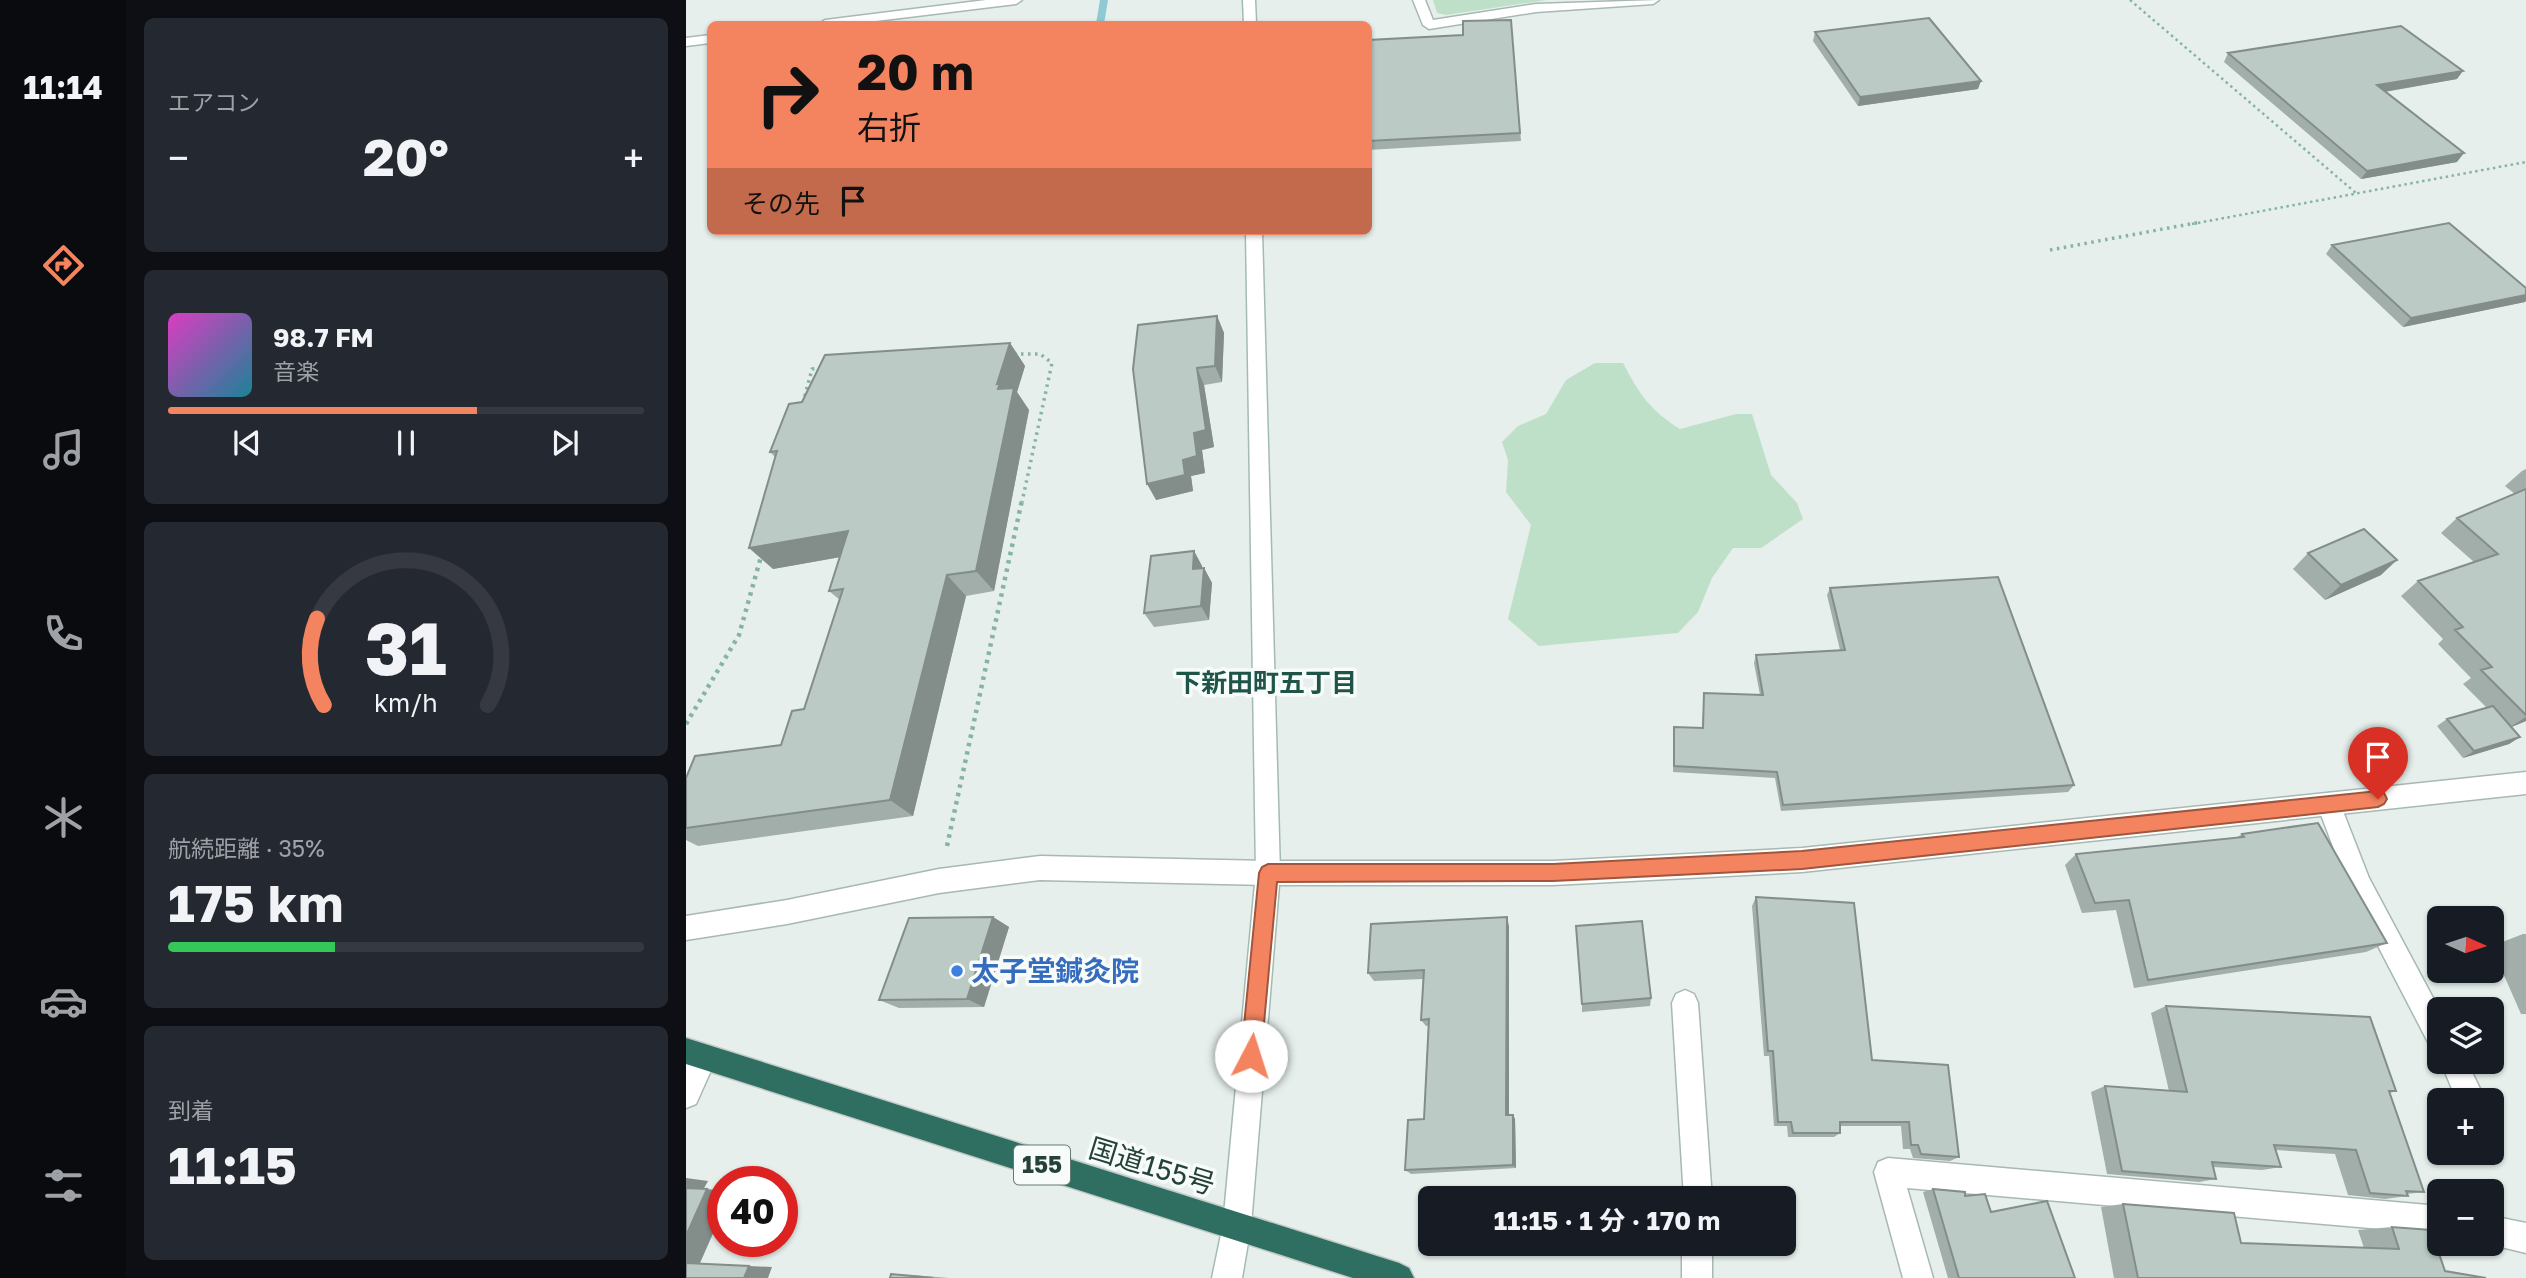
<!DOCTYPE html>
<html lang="ja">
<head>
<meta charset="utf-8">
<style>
  :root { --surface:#171b24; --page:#242831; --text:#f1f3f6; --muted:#9ea1a6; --line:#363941; --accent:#f4845f }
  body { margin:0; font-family:"Golos Text","Noto Sans JP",sans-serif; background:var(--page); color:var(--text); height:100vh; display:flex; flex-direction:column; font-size:26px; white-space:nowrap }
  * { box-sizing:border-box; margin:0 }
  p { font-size:23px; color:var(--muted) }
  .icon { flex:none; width:38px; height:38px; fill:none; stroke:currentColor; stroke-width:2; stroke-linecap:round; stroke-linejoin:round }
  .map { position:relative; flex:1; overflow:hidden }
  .details { display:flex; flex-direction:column; gap:18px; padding:18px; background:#0d0f14; width:560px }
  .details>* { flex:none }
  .guide { position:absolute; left:21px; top:21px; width:665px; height:214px; border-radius:10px; box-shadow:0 2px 5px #0004; background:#f4845f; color:#111; overflow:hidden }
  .needle { width:46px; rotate:93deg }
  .fabs { position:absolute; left:1741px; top:906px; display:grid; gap:14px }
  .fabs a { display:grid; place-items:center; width:77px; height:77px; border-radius:10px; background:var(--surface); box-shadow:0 2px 5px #0004; font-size:35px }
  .speed { position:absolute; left:21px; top:1166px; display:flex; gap:14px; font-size:35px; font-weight:700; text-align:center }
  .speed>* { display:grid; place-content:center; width:91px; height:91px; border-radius:50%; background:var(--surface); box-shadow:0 2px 5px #0004; line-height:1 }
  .speed .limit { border:10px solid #d22; background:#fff; color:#111 }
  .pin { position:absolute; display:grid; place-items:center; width:60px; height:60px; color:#fff; margin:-72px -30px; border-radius:50% 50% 50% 0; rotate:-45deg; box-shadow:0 0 7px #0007 }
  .pin .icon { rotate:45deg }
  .me { position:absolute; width:77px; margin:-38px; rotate:5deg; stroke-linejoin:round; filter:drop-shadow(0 0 5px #0008) }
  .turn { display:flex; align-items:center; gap:24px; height:147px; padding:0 35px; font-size:32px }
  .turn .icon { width:91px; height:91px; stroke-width:2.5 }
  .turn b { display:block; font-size:49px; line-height:60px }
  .then { display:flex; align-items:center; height:66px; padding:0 35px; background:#0003; gap:14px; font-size:26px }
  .big { font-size:52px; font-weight:700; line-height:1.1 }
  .details .widget { flex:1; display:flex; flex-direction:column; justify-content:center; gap:10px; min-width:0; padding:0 24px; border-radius:10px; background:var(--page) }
  .details .dial { align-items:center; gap:0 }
  .dial svg { height:182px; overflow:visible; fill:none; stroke:var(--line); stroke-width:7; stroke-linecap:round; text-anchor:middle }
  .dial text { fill:var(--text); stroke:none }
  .song { display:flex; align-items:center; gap:21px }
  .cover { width:84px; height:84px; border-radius:10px; background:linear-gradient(135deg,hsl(310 70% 55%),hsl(190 70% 35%)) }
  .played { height:7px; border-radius:4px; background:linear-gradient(90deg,var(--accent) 65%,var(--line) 65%) }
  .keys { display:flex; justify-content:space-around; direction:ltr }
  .heat { display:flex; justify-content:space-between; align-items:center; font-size:38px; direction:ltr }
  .charge { height:10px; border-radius:5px; background:linear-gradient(90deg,#34c759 35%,var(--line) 0) }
  .trip { position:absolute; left:732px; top:1186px; width:378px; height:70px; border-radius:10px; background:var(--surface); box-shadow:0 2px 5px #0004; font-weight:700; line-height:70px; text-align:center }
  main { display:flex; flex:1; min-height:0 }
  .dock { display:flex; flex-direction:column; width:126px; justify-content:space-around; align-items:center; background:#090b0e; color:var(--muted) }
  .dock .icon { width:49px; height:49px }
  .dock .active { color:var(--accent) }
  .dock b { font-size:32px; color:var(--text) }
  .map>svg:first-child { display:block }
  .green { fill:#bfe0c8 }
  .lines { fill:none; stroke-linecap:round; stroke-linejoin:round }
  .stream { fill:#8ec9d4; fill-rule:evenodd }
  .lane-casing { stroke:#a8b8b2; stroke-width:3 }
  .street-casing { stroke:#a8b8b2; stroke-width:3 }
  .secondary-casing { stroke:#a4bbb3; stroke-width:3 }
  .highway-casing { stroke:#c2cac8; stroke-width:3 }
  .path-far2 { stroke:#86b3a5; stroke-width:2.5; stroke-dasharray:2.5 3.5; stroke-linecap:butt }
  .path-far1 { stroke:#86b3a5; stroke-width:3.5; stroke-dasharray:2.5 4.5; stroke-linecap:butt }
  .path { stroke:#86b3a5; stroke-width:4.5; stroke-dasharray:3.5 5; stroke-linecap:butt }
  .lane { fill:#fff; fill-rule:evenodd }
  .street { fill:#fff; fill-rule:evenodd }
  .secondary { fill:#fff; fill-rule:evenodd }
  .highway { fill:#2f6f62; fill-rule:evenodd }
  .wall { fill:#a1aea9 }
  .shaded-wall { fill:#838d89 }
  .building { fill:#bbcac4; stroke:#838d89; stroke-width:2 }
  .route { fill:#f4845f; stroke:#9f563e; stroke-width:2 }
  .shop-dot { fill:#3f7fe0; stroke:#f7fbf9; stroke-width:2.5 }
  .labels { text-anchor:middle; stroke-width:7; stroke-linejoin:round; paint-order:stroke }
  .shield { fill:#f7fbf9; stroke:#637a73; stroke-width:2 }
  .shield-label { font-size:23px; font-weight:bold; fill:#24423a }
  .neighbourhood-label { font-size:26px; font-weight:bold; fill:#1f5548; stroke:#f7fbf9 }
  .near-shop-label { font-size:28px; font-weight:bold; fill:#366cbe; stroke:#f7fbf9; text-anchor:start }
  .near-street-label { font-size:28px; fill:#24423a; stroke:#f7fbf9 }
</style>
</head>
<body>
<main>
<nav class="dock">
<b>11:14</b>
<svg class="icon active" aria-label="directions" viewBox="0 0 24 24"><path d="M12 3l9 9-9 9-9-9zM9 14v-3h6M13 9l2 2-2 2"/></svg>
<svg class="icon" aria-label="music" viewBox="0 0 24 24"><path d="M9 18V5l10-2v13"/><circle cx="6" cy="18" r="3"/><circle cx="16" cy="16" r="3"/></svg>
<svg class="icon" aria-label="phone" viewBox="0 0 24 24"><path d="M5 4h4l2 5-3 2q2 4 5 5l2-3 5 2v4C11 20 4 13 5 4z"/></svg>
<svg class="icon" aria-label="climate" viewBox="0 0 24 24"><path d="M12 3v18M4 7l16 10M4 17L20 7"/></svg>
<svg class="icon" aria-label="car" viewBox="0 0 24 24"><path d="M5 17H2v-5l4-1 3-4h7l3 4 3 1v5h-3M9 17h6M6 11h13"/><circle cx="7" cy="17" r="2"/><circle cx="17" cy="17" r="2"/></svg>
<svg class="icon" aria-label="filters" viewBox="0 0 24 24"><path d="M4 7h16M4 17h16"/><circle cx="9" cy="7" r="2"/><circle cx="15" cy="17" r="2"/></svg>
</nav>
<section class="details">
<div class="widget"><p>エアコン</p>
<div class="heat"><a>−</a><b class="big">20°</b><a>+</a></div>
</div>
<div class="widget">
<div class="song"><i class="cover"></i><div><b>98.7 FM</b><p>音楽</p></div></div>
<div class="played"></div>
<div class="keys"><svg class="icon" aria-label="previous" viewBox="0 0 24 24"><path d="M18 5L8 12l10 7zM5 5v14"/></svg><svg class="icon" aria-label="pause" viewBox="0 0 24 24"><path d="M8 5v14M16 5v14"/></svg><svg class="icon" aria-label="next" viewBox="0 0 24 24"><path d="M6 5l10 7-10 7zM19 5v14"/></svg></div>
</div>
<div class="widget dial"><svg viewBox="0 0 100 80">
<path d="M14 69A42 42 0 1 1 86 69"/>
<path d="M14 69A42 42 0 0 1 11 31" stroke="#f4845f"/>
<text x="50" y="56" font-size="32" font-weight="700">31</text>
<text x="50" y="72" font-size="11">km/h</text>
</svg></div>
<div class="widget"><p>航続距離 · 35%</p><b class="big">175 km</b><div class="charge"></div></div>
<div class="widget"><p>到着</p><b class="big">11:15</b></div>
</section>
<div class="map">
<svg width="1840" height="1278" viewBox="0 0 1840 1278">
  <rect width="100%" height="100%" fill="#e6efeb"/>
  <path class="green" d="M 747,0 L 861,0 L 760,15 L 751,13 Z
    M 909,363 L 937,363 C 954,395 964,410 994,429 L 1050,414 L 1066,414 L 1085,475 L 1111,503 L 1117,519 L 1075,548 L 1047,548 L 1026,578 L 1012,612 L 992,633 L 853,646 L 822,619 L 845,525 L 820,492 L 822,460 L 816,442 L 832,426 L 860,414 L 880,380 Z"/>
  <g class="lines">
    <path class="stream" d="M 414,0 L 422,0 L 418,24 L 410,24 Z"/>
    <defs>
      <path id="lane" d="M 1643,793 L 1651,796 L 1683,878 L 1754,1011 L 1754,1052 L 1745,1048 L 1664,892 L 1631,804 L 1635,796 Z
        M 999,990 L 1008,994 L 1012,1003 L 1026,1199 L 998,1199 L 986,1003 L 990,994 Z
        M 1754,1060 L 1781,1062 L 1800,1101 L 1771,1101 Z
        M 996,1244 L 1026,1244 L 1026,1278 L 996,1278 Z"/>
      <path id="street" d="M 300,0 L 336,0 L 330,4 L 165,24 L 133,24 L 139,20 Z
        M 727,0 L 739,0 L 747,20 L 850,4 L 973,0 L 967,4 L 850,12 L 743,29 L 737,25 Z
        M 24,35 L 24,43 L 0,46 L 0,38 Z
        M 1840,772 L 1840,794 L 1116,872 L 867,885 L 582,885 L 354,880 L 253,893 L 101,924 L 0,940 L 0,916 L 101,900 L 253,869 L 354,856 L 582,861 L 867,861 L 1116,848 Z
        M 18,1044 L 27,1048 L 31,1057 L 10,1104 L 0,1108 L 0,1065 L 9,1048 Z
        M 1202,1158 L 1754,1206 L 1754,1234 L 1221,1188 L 1247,1278 L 1217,1278 L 1188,1172 L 1192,1162 Z
        M 1806,1216 L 1840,1223 L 1840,1253 L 1803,1244 L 1806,1244 Z"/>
      <path id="secondary" d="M 557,0 L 569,0 L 570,24 L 558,24 Z
        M 560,231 L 576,231 L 594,873 L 565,1225 L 556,1278 L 526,1278 L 537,1225 L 570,873 Z"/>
      <path id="highway" d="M 0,1038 L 713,1263 L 723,1268 L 728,1278 L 667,1278 L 0,1064 Z"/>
    </defs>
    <use href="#lane" class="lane-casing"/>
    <use href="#street" class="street-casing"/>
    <use href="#secondary" class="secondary-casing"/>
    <use href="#highway" class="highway-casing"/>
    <path class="path-far2" d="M 1444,0 L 1670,193
      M 1506,224 L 1840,162"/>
    <path class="path-far1" d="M 1364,250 L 1515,222
      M 328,354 L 354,354 L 366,363 L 336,502
      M 117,403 L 126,369 L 138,368"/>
    <path class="path" d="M 0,724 L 53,635 L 76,553
      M 261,846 L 336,500"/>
    <use href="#lane" class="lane"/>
    <use href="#street" class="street"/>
    <use href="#secondary" class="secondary"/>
    <use href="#highway" class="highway"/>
  </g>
  <path class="wall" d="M 825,20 L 835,141 L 682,150 L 682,40 L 777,35 Z
    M 1129,32 L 1292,89 L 1172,106 L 1127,41 Z
    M 1542,53 L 1771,79 L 1699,92 L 1771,162 L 1675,179 L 1538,62 Z
    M 1646,245 L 1839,302 L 1717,327 L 1640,254 Z
    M 531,316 L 538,333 L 536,382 L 518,385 L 528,447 L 516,450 L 519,473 L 505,476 L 507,491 L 470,500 L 452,325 Z
    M 324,343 L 339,366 L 331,392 L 343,410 L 308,591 L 280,596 L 227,816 L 12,846 L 0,840 L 0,778 L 95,745 L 118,709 L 154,600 L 143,591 L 154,557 L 87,569 L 89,457 L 84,452 L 116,402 Z
    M 1840,469 L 1840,721 L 1825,727 L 1834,737 L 1823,744 L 1777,758 L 1751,726 L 1761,719 L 1801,708 L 1777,684 L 1785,678 L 1752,644 L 1757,639 L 1715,596 L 1732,581 L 1788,562 L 1755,533 L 1771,518 L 1829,494 L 1819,486 L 1836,471 Z
    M 508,551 L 516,566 L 516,568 L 518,568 L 526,583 L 523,620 L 468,627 L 458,613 Z
    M 1622,553 L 1695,575 L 1639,600 L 1607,569 Z
    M 1144,588 L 1388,785 L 1382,792 L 1095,811 L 1089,778 L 987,772 L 988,727 L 1016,728 L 1018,693 L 1074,695 L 1068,663 L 1070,655 L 1154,650 L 1141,595 Z
    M 1556,834 L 1701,943 L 1680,952 L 1448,988 L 1430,910 L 1396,913 L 1379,865 L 1390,854 L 1550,838 Z
    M 1070,897 L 1186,1060 L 1273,1157 L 1264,1161 L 1227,1158 L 1224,1149 L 1217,1149 L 1215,1126 L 1154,1126 L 1154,1133 L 1148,1137 L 1102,1137 L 1101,1126 L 1088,1126 L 1083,1056 L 1078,1056 L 1066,906 Z
    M 307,917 L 323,927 L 298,1007 L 213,1008 L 193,1000 Z
    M 823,926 L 823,1115 L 827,1115 L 829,1119 L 830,1168 L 725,1174 L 719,1170 L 738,1119 L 742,1026 L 740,1026 L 735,1020 L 737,979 L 688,981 L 682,973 Z
    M 1837,934 L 1840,934 L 1840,1014 L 1835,1014 L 1806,948 L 1806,946 Z
    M 965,998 L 964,1006 L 896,1012 L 896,1004 Z
    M 1480,1006 L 1710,1091 L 1704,1093 L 1738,1192 L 1721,1194 L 1722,1196 L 1699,1199 L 1662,1195 L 1649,1154 L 1590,1150 L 1595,1167 L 1576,1170 L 1527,1167 L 1530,1179 L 1513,1182 L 1421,1174 L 1405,1092 L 1419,1086 L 1483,1091 L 1465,1013 Z
    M 1247,1189 L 1305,1212 L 1389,1278 L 1262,1278 L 1237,1192 Z
    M 1437,1204 L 1555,1243 L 1678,1248 L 1672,1230 L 1706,1227 L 1759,1271 L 1800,1278 L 1428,1278 L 1415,1207 Z
    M 205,1274 L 227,1275 L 263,1278 L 204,1278 Z"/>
  <path class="shaded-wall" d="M 1777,71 L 1771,79 L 1685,94 L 1691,85 Z
    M 1295,81 L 1292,89 L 1172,106 L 1174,97 Z
    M 1778,153 L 1771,162 L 1675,179 L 1681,171 Z
    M 1840,295 L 1840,301 L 1839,302 L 1717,327 L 1725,318 Z
    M 531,316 L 538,333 L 536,382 L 529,366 Z
    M 324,343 L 339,366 L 331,392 L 343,410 L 308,591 L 290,571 L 312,389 L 311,384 Z
    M 511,368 L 518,385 L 528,447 L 516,450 L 519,473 L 505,476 L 507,491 L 470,500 L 461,484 L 508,433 Z
    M 162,531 L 183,552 L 87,569 L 63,548 Z
    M 508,551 L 516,566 L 515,585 L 507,569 Z
    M 1711,560 L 1695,575 L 1639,600 L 1655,585 Z
    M 518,568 L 526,583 L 523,620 L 515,606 Z
    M 261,575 L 280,596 L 227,816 L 204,800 Z
    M 1840,717 L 1840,721 L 1821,729 Z
    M 1834,737 L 1823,744 L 1777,758 L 1788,751 Z
    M 307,917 L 323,927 L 298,1007 L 281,999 Z
    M 821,917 L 823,926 L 823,1120 L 820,1115 Z
    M 827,1115 L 829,1119 L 830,1168 L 827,1165 Z
    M 0,1178 L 22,1181 L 17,1190 L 0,1188 Z
    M 21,1189 L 37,1191 L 37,1211 L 14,1263 L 0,1263 L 0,1236 Z
    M 63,1266 L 86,1267 L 82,1278 L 58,1278 Z"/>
  <path class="building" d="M 1243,18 L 1295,81 L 1174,97 L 1129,32 Z
    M 825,20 L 834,133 L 682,141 L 682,40 L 777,35 L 777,21 Z
    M 1715,26 L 1777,71 L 1691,85 L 1778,153 L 1681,171 L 1542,53 Z
    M 1763,223 L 1840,288 L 1840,295 L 1725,318 L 1646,245 Z
    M 531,316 L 529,366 L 511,368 L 520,430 L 508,433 L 511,456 L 497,460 L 499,475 L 461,484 L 447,369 L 452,325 Z
    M 324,343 L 311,384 L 314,383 L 312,389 L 328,388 L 290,571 L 261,575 L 204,800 L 0,828 L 0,778 L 9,756 L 95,745 L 106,711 L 118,709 L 157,589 L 143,591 L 162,531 L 63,548 L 91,451 L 84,452 L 103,404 L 116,402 L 139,355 Z
    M 1840,489 L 1840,715 L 1795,670 L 1806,667 L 1769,630 L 1777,627 L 1732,581 L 1812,554 L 1771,518 Z
    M 1678,529 L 1711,560 L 1655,585 L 1622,553 Z
    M 508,551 L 507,569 L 518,568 L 515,606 L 458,613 L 465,556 Z
    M 1312,577 L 1388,785 L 1097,805 L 1091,772 L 988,766 L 988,727 L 1017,728 L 1018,693 L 1077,695 L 1070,655 L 1159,650 L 1144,588 Z
    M 1807,706 L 1834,737 L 1788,751 L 1761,719 Z
    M 1632,823 L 1701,943 L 1462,980 L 1443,900 L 1409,903 L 1390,854 L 1558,837 L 1556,834 Z
    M 1070,897 L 1168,903 L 1186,1060 L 1262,1065 L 1273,1157 L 1235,1154 L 1232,1145 L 1225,1145 L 1223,1122 L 1154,1122 L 1154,1133 L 1107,1133 L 1105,1122 L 1092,1122 L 1087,1051 L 1082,1051 Z
    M 307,917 L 281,999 L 193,1000 L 223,918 Z
    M 821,917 L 820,1115 L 827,1115 L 827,1165 L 719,1170 L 722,1120 L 738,1119 L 743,1019 L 735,1020 L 738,970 L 682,973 L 685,924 Z
    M 956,921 L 965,998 L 896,1004 L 890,926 Z
    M 1480,1006 L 1684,1017 L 1710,1091 L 1703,1091 L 1738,1192 L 1720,1191 L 1722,1196 L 1684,1193 L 1670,1150 L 1643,1148 L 1588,1145 L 1595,1167 L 1526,1162 L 1530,1179 L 1436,1171 L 1419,1086 L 1501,1092 Z
    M 0,1188 L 21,1189 L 0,1236 Z
    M 1247,1189 L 1279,1192 L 1279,1196 L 1299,1194 L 1305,1212 L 1361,1201 L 1389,1278 L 1273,1278 Z
    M 1437,1204 L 1548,1213 L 1555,1243 L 1713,1249 L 1706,1227 L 1745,1230 L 1759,1271 L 1800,1278 L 1452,1278 Z
    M 0,1263 L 63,1266 L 58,1278 L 0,1278 Z
    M 205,1274 L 247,1278 L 204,1278 Z"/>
  <path class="route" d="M 1692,791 L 1698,793 L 1701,799 L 1698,804 L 1692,807 L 1116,869 L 867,881 L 591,882 L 575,1056 L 572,1063 L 565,1066 L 558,1063 L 555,1056 L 573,873 L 576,867 L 582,864 L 867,864 L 1116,851 Z"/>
  <circle class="shop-dot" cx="271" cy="971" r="7"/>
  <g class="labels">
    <rect class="shield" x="328" y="1145.5" width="56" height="39" rx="5"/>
    <g class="shield-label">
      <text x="356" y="1173">155</text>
    </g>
    <g class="neighbourhood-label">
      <text x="580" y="692">下新田町五丁目</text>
    </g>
    <g class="near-shop-label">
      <text x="285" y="981">太子堂鍼灸院</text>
    </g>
    <g class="near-street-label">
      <text transform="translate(466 1166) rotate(17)" y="10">国道155号</text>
    </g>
  </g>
</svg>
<div class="fabs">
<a><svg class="needle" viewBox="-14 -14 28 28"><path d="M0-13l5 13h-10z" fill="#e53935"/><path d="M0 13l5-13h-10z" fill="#9ea1a6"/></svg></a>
<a><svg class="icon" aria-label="layers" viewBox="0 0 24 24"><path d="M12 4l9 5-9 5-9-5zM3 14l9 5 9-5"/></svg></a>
<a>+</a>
<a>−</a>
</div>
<div class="speed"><div class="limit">40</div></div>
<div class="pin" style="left:1692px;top:799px;background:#d93025"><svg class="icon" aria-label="arrive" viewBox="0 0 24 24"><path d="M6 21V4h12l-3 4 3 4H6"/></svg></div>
<svg class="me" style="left:565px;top:1056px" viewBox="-20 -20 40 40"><circle r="19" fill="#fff"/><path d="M0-13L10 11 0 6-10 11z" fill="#f4845f"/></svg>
<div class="trip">11:15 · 1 分 · 170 m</div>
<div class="guide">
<div class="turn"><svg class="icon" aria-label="right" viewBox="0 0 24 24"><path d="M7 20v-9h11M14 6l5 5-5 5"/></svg><div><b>20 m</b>右折</div></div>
<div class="then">その先<svg class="icon" aria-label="arrive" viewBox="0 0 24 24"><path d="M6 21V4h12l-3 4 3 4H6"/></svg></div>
</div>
</div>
</main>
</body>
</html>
